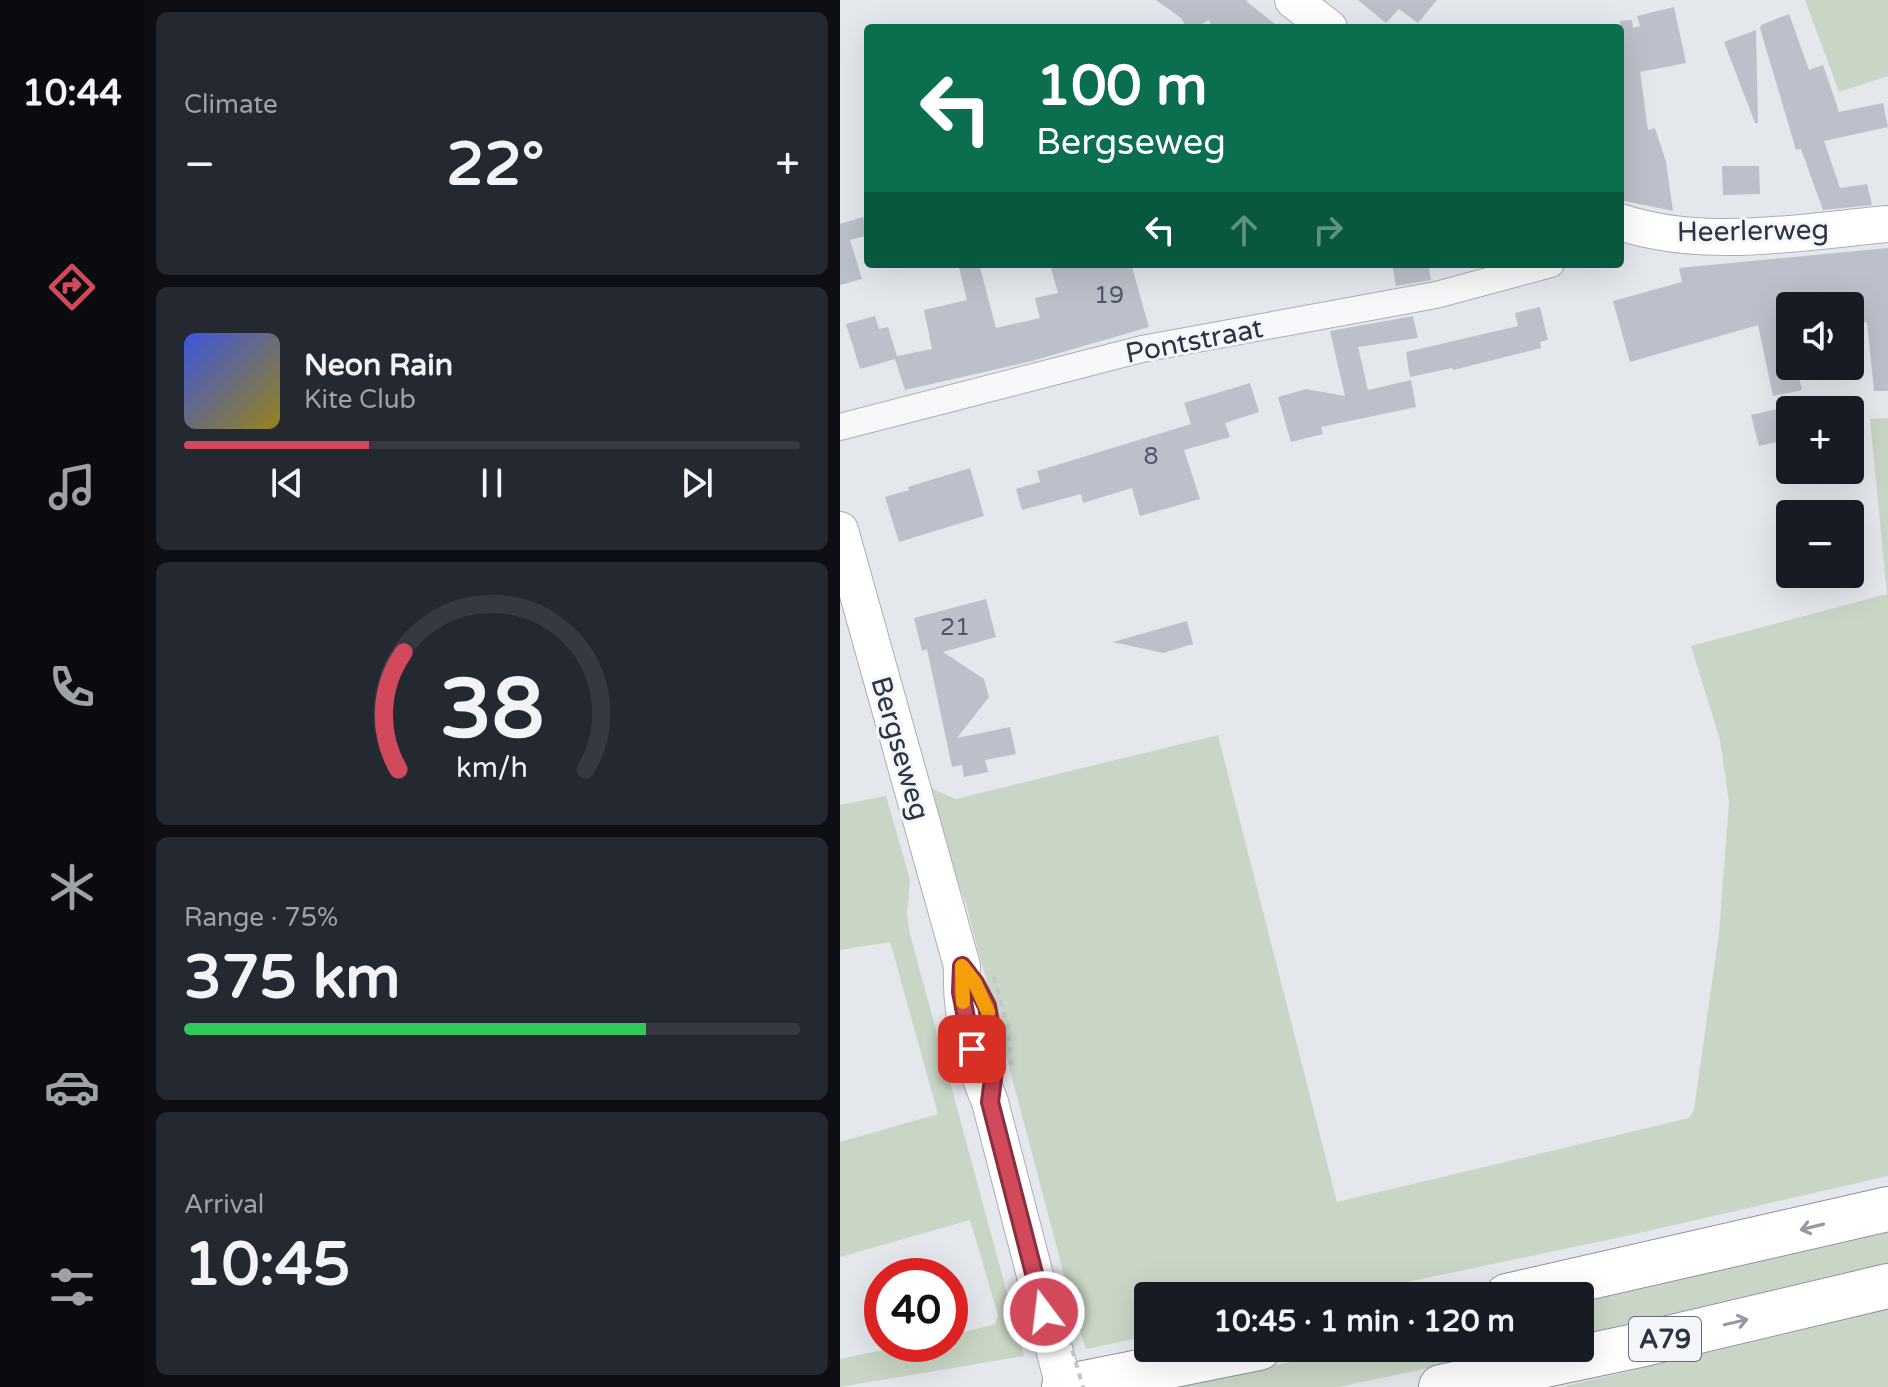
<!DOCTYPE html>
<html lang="en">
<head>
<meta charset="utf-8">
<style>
  :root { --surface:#171b24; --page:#242831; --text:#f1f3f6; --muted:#9ea1a6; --line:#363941; --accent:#d1495b }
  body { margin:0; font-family:"Varela Round",sans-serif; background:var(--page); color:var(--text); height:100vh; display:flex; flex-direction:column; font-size:30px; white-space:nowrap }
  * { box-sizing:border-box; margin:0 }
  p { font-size:26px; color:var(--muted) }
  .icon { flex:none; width:44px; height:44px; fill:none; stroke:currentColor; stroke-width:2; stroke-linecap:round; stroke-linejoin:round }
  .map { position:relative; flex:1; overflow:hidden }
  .sheet { display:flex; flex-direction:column; gap:12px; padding:12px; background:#0d0f14; width:696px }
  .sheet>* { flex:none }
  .hud { position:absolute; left:24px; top:24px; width:760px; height:244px; border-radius:8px; box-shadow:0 8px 32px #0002; background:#0b6e4f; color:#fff; overflow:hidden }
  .fabs { position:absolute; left:936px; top:292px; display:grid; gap:16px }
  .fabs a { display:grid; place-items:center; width:88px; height:88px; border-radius:8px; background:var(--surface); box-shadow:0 8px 32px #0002; font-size:40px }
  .speed { position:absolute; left:24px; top:1258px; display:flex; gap:16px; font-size:40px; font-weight:700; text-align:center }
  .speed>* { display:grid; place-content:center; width:104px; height:104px; border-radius:50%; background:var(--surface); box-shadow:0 8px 32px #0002; line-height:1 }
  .speed .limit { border:12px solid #d22; background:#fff; color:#111 }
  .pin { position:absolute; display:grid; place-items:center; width:68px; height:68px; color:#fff; margin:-34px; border-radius:16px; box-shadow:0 4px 12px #0006 }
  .me { position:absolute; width:88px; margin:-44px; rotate:345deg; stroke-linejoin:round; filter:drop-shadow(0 0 6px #0008) }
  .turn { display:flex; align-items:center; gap:28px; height:168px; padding:0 40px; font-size:36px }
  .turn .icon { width:104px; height:104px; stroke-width:2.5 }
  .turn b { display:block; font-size:56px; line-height:68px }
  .lanes { display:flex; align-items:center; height:76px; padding:0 40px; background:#0003; justify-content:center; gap:40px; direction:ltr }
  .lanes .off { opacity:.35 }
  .big { font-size:60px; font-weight:700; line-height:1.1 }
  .sheet .widget { flex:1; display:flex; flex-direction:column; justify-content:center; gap:12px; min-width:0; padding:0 28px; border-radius:12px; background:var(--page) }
  .sheet .dial { align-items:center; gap:0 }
  .dial svg { height:208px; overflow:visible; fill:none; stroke:var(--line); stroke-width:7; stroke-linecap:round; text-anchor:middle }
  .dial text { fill:var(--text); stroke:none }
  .song { display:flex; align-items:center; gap:24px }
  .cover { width:96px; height:96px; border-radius:12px; background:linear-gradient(135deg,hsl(230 70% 55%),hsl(50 70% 35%)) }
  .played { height:8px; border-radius:4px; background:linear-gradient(90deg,var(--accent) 30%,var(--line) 30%) }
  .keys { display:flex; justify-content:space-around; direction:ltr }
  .heat { display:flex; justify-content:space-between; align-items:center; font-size:44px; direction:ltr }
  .charge { height:12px; border-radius:6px; background:linear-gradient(90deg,#34c759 75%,var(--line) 0) }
  .trip { position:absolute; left:294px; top:1282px; width:460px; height:80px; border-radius:8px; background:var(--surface); box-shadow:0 8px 32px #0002; font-weight:700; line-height:80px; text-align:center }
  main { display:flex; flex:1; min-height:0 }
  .tabs { display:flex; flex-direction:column; width:144px; justify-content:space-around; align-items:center; background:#090b0e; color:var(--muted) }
  .tabs .icon { width:56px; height:56px }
  .tabs .selected { color:var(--accent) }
  .tabs b { font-size:36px; color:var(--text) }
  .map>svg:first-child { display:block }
  .green { fill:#c9d6c5 }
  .building { fill:#bbc0ca }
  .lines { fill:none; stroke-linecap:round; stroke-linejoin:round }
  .street-casing { stroke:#a9aeb7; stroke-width:28 }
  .secondary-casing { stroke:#a9aeb7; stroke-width:38 }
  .highway-casing { stroke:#8b94a3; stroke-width:46 }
  .path { stroke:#c2c5cb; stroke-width:4; stroke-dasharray:6 6; stroke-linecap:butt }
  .street { stroke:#f7f8fa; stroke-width:26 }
  .secondary { stroke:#fff; stroke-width:36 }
  .highway { stroke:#fff; stroke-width:44 }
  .path-bridge { stroke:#c2c5cb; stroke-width:4; stroke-dasharray:6 6; stroke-linecap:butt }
  .oneway { stroke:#959aa2 }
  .route-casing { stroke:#882f3b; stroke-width:20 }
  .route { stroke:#d1495b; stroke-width:14 }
  .slow { stroke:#f59e0b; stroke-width:14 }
  .labels { text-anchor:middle; stroke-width:6; stroke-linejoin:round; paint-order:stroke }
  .number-label { font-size:24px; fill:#4f5766 }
  .shield { fill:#f4f6f9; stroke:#676e7b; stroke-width:2 }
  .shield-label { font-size:26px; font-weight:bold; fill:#2b3445 }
  .street-label { font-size:28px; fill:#2b3445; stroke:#f4f6f9 }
</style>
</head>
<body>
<main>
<nav class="tabs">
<b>10:44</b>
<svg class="icon selected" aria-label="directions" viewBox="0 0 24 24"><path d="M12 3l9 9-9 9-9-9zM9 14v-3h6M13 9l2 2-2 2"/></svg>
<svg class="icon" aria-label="music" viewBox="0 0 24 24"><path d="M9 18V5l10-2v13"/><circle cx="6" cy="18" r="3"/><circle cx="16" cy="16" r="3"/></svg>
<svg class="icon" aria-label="phone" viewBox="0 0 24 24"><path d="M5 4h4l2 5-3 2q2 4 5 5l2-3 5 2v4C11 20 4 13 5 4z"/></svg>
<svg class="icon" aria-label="climate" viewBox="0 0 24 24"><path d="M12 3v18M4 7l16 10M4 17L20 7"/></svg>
<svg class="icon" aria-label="car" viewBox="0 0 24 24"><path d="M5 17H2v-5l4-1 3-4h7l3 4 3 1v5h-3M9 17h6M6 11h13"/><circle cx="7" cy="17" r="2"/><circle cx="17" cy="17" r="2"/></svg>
<svg class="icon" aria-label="filters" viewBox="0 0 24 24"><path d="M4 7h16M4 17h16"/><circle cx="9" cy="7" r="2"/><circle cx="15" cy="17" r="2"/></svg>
</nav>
<section class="sheet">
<div class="widget"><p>Climate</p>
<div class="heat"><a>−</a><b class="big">22°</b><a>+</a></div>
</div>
<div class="widget">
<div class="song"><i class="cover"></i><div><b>Neon Rain</b><p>Kite Club</p></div></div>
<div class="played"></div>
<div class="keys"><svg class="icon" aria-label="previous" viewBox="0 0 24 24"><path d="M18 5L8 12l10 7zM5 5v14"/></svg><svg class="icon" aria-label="pause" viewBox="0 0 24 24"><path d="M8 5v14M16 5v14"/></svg><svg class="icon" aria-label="next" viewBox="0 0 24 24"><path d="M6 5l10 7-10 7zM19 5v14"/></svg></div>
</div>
<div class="widget dial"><svg viewBox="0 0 100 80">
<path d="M14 69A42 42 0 1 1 86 69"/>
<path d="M14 69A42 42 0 0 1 16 24" stroke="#d1495b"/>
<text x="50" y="56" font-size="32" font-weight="700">38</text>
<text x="50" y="72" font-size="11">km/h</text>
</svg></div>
<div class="widget"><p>Range · 75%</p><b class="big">375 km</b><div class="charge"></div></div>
<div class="widget"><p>Arrival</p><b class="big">10:45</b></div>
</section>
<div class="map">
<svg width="1048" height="1387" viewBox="0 0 1048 1387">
  <rect width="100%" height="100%" fill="#e4e7ec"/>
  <path class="green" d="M 965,0 L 1048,0 L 1048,76 L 999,92 Z
    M 1048,418 L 1048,1176 L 791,1235 L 500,1296 L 308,1296 L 308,1336 L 246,1349 L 235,1316 L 126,904 L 101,835 L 88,787 L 116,799 L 378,735 L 497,1202 L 849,1118 L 854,1110 L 879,933 L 889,802 L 880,740 L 851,646 L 1047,594 L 1030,419 Z
    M 46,796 L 70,880 L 67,915 L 70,934 L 184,1356 L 0,1387 L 0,1359 L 71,1344 L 110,1344 L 110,1336 L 155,1324 L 158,1315 L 130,1220 L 0,1257 L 0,1142 L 98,1114 L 50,942 L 0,950 L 0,805 Z
    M 1048,1228 L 1048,1263 L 740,1335 L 740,1298 Z
    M 1048,1310 L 1048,1387 L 722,1387 Z
    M 516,1348 L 681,1348 L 499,1387 L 335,1387 Z"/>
  <path class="building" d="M 316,0 L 408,0 L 406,1 L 440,28 L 372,28 L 369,20 L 354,28 L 347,28 L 341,18 Z
    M 518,0 L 597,0 L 578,23 L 559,9 L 546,23 Z
    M 834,7 L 846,63 L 800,72 L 808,130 L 815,128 L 826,162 L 833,211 L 780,200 L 780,21 L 792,20 L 793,28 L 800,26 L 797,16 Z
    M 949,14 L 969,70 L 983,65 L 999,112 L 1043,103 L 1048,127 L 984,141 L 1000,188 L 1027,184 L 1032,205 L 983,210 L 961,149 L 956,150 L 920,28 L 921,25 Z
    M 916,30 L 918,123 L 915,123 L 884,42 Z
    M 882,166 L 919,166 L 920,194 L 883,195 Z
    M 23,217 L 28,235 L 10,240 L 22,279 L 0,285 L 0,224 Z
    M 1048,248 L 1048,391 L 1034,391 L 1027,322 L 1010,324 L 1010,306 L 950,306 L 950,315 L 945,316 L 950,339 L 950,366 L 956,366 L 962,390 L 933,396 L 918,325 L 790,362 L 773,301 L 842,282 L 839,268 Z
    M 118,264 L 139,264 L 156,328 L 200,318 L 195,298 L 218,293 L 210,264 L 291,264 L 309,327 L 192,361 L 65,390 L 55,359 L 20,369 L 6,324 L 35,316 L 39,329 L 48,327 L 57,356 L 92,349 L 84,310 L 127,300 Z
    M 552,264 L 588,264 L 591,280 L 556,286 Z
    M 700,307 L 708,340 L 700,342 L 701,348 L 613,370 L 612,368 L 570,377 L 566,352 L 678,326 L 675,313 Z
    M 573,316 L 578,338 L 518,347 L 528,390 L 571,380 L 576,407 L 481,427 L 483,434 L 451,442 L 438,397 L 466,389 L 505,396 L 490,331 Z
    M 410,383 L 419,412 L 385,423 L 390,437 L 344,450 L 360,499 L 300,516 L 292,488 L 243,503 L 241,494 L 182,510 L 176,489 L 200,482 L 197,471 L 351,424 L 344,403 Z
    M 945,407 L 950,439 L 919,446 L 911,415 Z
    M 130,468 L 144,516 L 59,542 L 45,497 L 69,490 L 68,487 Z
    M 146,599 L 156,637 L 103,652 L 144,679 L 149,697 L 117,738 L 170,727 L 176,754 L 145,760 L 148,772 L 124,777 L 122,765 L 112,767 L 87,649 L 82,651 L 74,618 Z
    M 347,621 L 353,644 L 323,653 L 273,642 Z"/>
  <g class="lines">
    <defs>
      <path id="street" d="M 0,427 L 302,349 L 596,295 L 711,264"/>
      <path id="secondary" d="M 453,0 L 489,28
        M 780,222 C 865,250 961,232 1048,224
        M 0,530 L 122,966 C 120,1012 132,1060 150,1102 L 224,1387"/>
      <path id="highway" d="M 667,1296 L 1048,1209
        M 224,1387 L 419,1348
        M 601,1387 L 795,1346 L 1048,1286"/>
    </defs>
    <use href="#street" class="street-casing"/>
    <use href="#secondary" class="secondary-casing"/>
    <use href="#highway" class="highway-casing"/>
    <path class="path" d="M 154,977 L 168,1028 L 172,1070"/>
    <use href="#street" class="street"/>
    <use href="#secondary" class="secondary"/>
    <use href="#highway" class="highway"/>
    <path class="path-bridge" d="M 229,1339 L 243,1387"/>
  </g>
  <defs><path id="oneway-shaft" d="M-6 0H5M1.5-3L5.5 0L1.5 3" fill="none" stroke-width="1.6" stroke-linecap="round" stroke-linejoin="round" transform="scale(2)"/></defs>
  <g class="oneway">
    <use href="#oneway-shaft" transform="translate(972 1227) rotate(166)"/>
    <use href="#oneway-shaft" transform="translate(896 1322) rotate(-13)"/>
  </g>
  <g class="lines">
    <defs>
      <path id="route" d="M 132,1049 L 121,992 L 122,966 L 135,983 L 147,1006 L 156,1055 L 150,1102 L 204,1312"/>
    </defs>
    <use href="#route" class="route-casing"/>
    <use href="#route" class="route"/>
    <path class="slow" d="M 123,1002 L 122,966 L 135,983 L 148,1012"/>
  </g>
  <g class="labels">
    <g class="number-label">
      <text x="269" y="303">19</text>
      <text x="311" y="464">8</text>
      <text x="115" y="635">21</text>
    </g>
    <rect class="shield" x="789" y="1317" width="72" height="44" rx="6"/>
    <g class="shield-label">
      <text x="825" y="1348">A79</text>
    </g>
    <g class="street-label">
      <text transform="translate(913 230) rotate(-1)" y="10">Heerlerweg</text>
      <text transform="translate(354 340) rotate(-11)" y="10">Pontstraat</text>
      <text transform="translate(61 748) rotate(74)" y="10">Bergseweg</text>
    </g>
  </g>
</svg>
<div class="fabs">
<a><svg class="icon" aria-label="sound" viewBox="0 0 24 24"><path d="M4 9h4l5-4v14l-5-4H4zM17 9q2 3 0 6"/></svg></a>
<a>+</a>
<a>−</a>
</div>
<div class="speed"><div class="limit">40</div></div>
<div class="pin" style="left:132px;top:1049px;background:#d93025"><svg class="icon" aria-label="arrive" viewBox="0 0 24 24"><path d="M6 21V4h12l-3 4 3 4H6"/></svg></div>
<svg class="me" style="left:204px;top:1312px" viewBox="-20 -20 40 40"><circle r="17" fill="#d1495b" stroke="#fff" stroke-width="3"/><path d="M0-11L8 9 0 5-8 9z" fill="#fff"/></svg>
<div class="trip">10:45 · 1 min · 120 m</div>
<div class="hud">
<div class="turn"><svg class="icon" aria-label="left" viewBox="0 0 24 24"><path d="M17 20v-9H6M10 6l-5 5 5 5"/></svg><div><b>100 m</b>Bergseweg</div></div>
<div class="lanes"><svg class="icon" aria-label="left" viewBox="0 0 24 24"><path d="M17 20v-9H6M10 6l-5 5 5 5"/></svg><svg class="icon off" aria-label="ahead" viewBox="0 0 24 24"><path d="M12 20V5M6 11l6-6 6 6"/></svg><svg class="icon off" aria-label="right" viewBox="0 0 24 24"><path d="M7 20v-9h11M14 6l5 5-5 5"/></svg></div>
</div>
</div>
</main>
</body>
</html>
